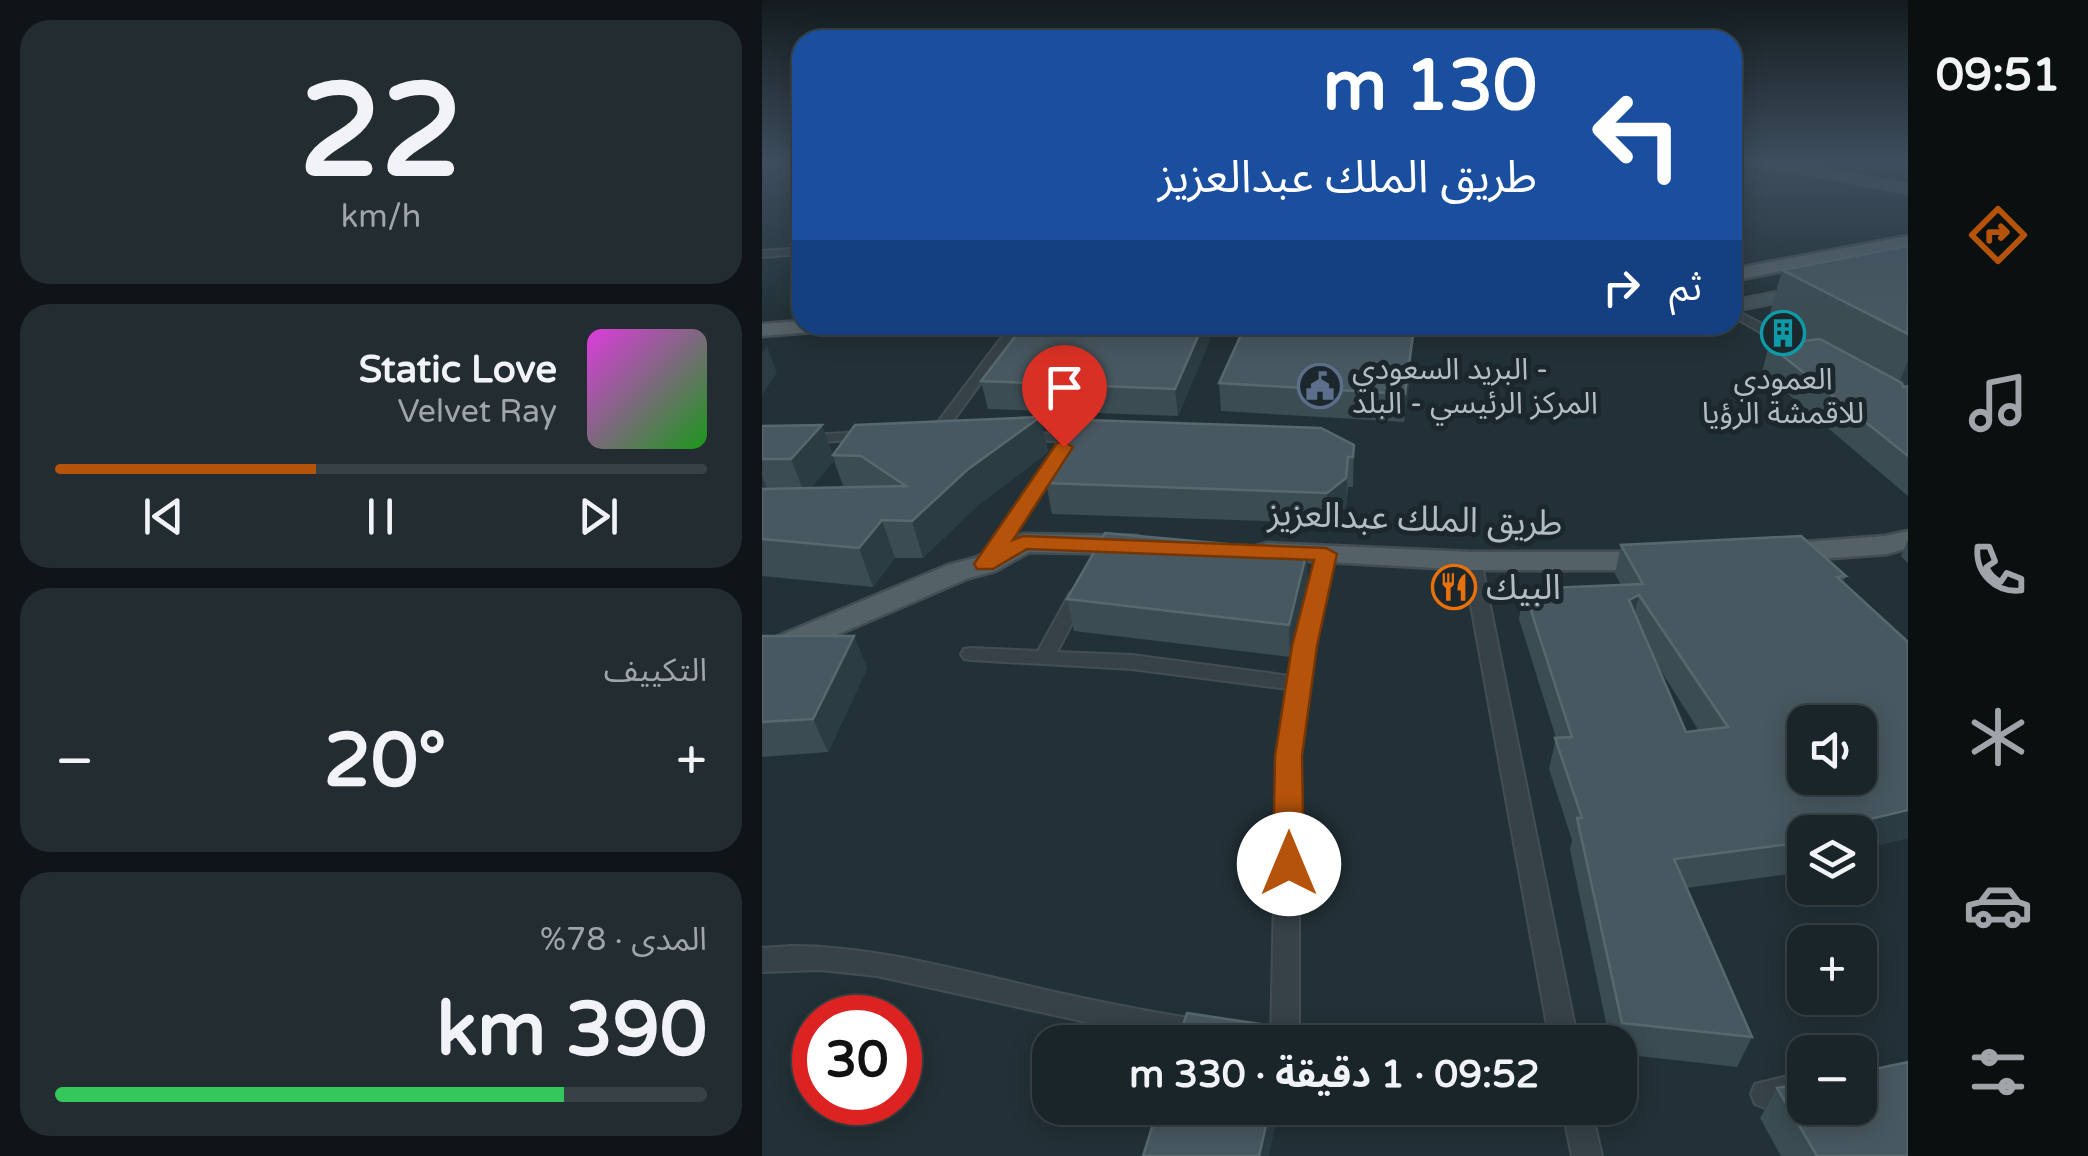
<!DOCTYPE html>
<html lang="ar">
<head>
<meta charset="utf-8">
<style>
  :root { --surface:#1a2529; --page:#232d31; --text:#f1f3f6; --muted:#9fa5a8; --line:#384246; --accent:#b45309 }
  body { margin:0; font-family:"Varela Round","Noto Sans Arabic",sans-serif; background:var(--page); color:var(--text); direction:rtl; height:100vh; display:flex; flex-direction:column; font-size:38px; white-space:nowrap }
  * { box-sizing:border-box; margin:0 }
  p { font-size:32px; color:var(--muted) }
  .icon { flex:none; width:55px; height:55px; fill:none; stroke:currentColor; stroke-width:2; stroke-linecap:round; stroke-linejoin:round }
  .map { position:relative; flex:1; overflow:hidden; direction:ltr }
  .details { display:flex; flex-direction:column; gap:20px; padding:20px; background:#0e1417; width:762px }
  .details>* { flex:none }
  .banner { position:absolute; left:30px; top:30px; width:950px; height:305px; border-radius:30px; box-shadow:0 5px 25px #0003,0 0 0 2px var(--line); direction:rtl; background:#1a4fa0; color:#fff; overflow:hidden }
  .fabs { position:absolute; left:1025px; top:705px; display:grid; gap:20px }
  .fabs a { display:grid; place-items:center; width:90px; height:90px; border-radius:20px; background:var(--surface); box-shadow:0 5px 25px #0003,0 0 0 2px var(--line); font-size:50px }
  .speed { position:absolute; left:30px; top:995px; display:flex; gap:20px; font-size:50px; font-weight:700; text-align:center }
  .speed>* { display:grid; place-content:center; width:130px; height:130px; border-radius:50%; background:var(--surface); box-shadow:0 5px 25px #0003,0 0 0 2px var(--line); line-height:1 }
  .speed .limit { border:15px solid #d22; background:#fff; color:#111 }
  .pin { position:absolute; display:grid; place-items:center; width:85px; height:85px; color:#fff; margin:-102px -42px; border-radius:50% 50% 50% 0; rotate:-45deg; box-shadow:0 0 10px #0007 }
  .pin .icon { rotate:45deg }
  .me { position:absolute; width:110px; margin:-55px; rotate:0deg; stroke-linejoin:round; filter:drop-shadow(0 0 8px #0008) }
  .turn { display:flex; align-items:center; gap:35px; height:210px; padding:0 40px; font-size:45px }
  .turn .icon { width:130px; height:130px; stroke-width:2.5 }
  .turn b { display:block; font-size:70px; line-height:85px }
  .then { display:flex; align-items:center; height:95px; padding:0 40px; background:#0003; gap:20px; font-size:38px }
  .big { font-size:75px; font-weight:700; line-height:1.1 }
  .details .tile { flex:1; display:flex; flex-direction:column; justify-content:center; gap:15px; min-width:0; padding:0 35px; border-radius:30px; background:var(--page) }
  .details .dial { align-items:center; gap:0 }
  .dial b { font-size:130px; line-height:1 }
  .song { display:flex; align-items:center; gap:30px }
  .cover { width:120px; height:120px; border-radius:15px; background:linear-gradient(135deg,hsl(300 70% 55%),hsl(120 70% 35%)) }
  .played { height:10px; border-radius:5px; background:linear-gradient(90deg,var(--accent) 40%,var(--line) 40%) }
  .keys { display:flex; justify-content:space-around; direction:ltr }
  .heat { display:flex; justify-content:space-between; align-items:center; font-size:55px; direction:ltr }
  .charge { height:15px; border-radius:8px; background:linear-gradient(90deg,#34c759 78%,var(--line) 0) }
  .trip { position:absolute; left:270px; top:1025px; width:605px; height:100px; border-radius:30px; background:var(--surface); box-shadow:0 5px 25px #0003,0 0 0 2px var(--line); font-weight:700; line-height:100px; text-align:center; direction:rtl }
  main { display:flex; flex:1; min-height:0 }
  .dock { display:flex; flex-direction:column; width:180px; justify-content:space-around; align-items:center; background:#0a0f10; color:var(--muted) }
  .dock .icon { width:70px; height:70px }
  .dock .selected { color:var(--accent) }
  .dock b { font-size:45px; color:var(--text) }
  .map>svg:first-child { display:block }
  .water { fill:#172a33 }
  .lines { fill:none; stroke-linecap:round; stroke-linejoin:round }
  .street-casing { stroke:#424e54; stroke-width:4 }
  .secondary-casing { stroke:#424e54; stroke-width:5 }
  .primary-casing { stroke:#424e54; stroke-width:5 }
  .street { fill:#364248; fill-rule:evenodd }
  .secondary { fill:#44535a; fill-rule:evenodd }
  .primary { fill:#546268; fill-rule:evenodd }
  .wall { fill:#3b4c53; fill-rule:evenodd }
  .shaded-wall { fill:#2c3c43 }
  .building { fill:#485860; stroke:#58686f; stroke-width:2.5; fill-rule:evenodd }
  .route { fill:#b45309; stroke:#753606; stroke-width:2.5 }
  .labels { text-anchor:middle; stroke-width:10; stroke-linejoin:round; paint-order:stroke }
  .far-poi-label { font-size:30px; fill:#b1bdc4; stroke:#1b272c; text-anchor:start }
  .street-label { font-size:35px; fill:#b1bdc4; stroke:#1b272c }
  .poi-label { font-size:35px; fill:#b1bdc4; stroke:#1b272c; text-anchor:start }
</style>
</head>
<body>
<main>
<nav class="dock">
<b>09:51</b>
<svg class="icon selected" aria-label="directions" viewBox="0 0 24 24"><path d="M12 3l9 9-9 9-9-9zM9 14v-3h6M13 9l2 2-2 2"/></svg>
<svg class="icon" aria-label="music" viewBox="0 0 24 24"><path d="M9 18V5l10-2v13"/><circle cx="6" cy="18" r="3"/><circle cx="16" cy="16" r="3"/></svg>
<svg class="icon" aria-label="phone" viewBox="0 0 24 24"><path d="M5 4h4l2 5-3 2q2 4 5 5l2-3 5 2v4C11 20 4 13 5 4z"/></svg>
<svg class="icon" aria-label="climate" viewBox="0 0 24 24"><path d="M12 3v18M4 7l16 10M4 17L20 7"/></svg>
<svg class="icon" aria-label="car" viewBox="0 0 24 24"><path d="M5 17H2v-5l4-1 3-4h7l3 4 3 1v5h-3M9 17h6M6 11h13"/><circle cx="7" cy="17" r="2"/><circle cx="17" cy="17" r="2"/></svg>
<svg class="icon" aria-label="filters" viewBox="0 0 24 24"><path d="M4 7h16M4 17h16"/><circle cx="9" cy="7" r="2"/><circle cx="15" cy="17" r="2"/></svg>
</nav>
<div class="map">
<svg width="1146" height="1156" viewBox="0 0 1146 1156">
  <rect width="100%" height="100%" fill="#223137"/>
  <path class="water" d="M 1044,162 L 1145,162 L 1145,183 L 1140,182 Z"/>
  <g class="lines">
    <defs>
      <path id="street" d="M 40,248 L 40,254 L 0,257 L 0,251 Z
        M 970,308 L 1048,350 L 1050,353 L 1040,356 L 970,316 Z
        M 249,325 L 261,325 L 177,440 L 167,440 L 167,434 Z
        M 107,432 L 114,436 L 112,439 L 0,445 L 0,437 Z
        M 263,433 L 306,434 L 309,447 L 230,568 L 218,568 L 215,564 L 295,447 L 294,441 L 258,440 L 258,434 Z
        M 564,549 L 572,554 L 552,646 L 537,755 L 537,1042 L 509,1042 L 515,755 L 526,689 L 370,669 L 209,660 L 202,659 L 199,654 L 202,649 L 209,648 L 276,651 L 308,593 L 317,587 L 326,593 L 295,652 L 370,655 L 528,676 L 556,554 Z
        M 710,556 L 719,561 L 816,1042 L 788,1042 L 701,561 Z
        M 29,946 C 105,946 177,965 250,982 C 313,997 376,1010 440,1020 L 450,1024 L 454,1033 L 450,1042 L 415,1042 L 115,976 L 58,970 L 0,972 L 0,948 Z
        M 1042,1072 L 1042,1100 L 1003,1108 L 993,1104 L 989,1094 L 993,1084 Z
        M 800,1108 L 829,1108 L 840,1156 L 810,1156 Z"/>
      <path id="secondary" d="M 986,162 L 1012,162 L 1146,185 L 1146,193 Z
        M 1044,287 L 1050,289 L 1050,295 L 970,311 L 970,301 Z"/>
      <path id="primary" d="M 1146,236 L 1146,246 L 970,281 L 970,269 Z
        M 40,321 L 40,325 L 72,325 L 62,331 L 0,336 L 0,324 Z
        M 1146,531 L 1146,548 L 1125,554 L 1015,562 L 1005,559 L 1000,553 L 1005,547 L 1015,544 L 1123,536 Z
        M 261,534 L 374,536 L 384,539 L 388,545 L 384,551 L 374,554 L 267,552 L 233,571 L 207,578 L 0,667 L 0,643 L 186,565 L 213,558 Z
        M 505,543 L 710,552 L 894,552 L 904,555 L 909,561 L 904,567 L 894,570 L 710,570 L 495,558 L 490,552 L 495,546 Z"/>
    </defs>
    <use href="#street" class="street-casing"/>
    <use href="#secondary" class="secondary-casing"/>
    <use href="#primary" class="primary-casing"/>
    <use href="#street" class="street"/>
    <use href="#secondary" class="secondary"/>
    <use href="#primary" class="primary"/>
  </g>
  <path class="wall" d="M 1146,246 L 1146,496 L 1000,372 L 1007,345 L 1042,341 L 1006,320 L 1020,270 Z
    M 448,340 L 416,416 L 226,409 L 219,381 Z
    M 650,361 L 642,422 L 459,411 L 457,383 Z
    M 278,417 L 286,452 L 214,507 L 161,558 L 133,558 L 111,587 L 0,576 L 0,426 L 71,455 ZM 72,461 L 82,488 L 48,488 Z
    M 592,445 L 591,487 L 586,487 L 584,508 L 565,523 L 290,514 L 284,483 Z
    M 1146,540 L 1146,563 L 1139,556 Z
    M 859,545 L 1084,576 L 1081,582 L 1146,642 L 1146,838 L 1098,850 L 1098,832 L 1042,832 L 1042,863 L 1031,866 L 1028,874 L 924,888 L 990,1037 L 975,1067 L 858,1054 L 858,1042 L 848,1042 L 808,850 L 810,840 L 787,769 L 794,738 L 757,619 L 762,589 L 859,585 L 853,574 ZM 894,663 L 937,731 L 924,732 Z
    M 546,582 L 528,657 L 312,631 L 305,599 Z
    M 0,636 L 92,636 L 105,669 L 66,752 L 0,757 Z
    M 1015,1088 L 1146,1156 L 1019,1156 L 998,1118 Z"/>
  <path class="shaded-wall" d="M 441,325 L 446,325 L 448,340 L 416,416 L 413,389 Z
    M 651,335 L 650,361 L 642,422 L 643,394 Z
    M 5,346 L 15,373 L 0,395 L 0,353 Z
    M 1146,361 L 1146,390 L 1133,393 Z
    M 278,417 L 286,452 L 214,507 L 161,558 L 150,521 L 205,470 Z
    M 60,425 L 73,460 L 43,495 L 29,459 Z
    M 586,457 L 584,508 L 565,523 L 565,493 Z
    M 0,476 L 8,496 L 0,499 Z
    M 120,520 L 133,558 L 111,587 L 97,548 Z
    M 545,551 L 546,582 L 528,657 L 527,625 Z
    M 877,595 L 870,625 L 867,600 Z
    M 92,636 L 105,669 L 66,752 L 51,719 Z
    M 1146,810 L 1146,838 L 1098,850 L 1098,832 L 1054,832 Z
    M 1042,835 L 1042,863 L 1031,866 L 1042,842 L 1038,836 Z
    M 508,1108 L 517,1108 L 507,1156 L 497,1156 Z"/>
  <path class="building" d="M 1146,246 L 1146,334 L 1020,270 Z
    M 262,325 L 441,325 L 413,389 L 219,381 Z
    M 483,326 L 651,335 L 643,394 L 457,383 Z
    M 1058,339 L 1140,383 L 1141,387 L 1146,386 L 1146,456 L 1007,345 Z
    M 278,417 L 205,470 L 150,521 L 120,520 L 97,548 L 0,539 L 0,489 L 144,486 L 99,456 L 71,455 L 93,425 Z
    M 324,420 L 559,428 L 592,445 L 591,457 L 586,457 L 584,478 L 565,493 L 284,483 L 315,426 Z
    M 60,425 L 29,459 L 0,459 L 0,426 Z
    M 343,533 L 545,551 L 527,625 L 305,599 Z
    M 1039,536 L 1084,576 L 1075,577 L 1146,642 L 1146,810 L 1054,832 L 1042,832 L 1042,835 L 1038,836 L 1042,842 L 912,859 L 990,1037 L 860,1023 L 815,818 L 820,818 L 793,738 L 810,737 L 762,589 L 881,584 L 859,545 ZM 877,595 L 966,727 L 924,732 L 867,600 ZM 1042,722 L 1098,722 L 1098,778 L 1042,778 Z
    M 0,636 L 92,636 L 51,719 L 0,722 Z
    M 425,1013 L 525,1028 L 522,1042 L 416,1042 Z
    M 1146,1062 L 1146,1156 L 1055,1156 L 1015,1088 L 1042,1083 L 1042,1108 L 1098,1108 L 1098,1072 Z
    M 396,1108 L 508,1108 L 497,1156 L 381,1156 Z"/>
  <linearGradient id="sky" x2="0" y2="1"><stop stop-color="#131b1e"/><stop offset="0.5" stop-color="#3e4e5e"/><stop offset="1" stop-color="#3e4e5e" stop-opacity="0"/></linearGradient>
  <rect width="1146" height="324" fill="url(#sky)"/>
  <path class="route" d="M 302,442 L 311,447 L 251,540 L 261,536 L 564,548 L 575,554 L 555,646 L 540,756 L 542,864 L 538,873 L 527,877 L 516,873 L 511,864 L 513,756 L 530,646 L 552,560 L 265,549 L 231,569 L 215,569 L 212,564 L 295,443 Z"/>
  <defs>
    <symbol id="building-ring" viewBox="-11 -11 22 22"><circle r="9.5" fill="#1b272c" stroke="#0f9aa8" stroke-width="1.5"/><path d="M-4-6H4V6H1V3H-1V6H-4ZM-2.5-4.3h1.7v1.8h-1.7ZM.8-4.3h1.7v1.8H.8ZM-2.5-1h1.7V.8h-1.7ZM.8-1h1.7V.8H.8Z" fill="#0f9aa8"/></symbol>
    <symbol id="civic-ring" viewBox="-11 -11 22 22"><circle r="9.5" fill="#1b272c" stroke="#5c6f8a" stroke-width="1.5"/><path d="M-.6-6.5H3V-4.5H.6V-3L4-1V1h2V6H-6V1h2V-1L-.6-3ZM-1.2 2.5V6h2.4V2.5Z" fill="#5c6f8a"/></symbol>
    <symbol id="restaurant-ring" viewBox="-11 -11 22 22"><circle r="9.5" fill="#1b272c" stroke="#e8710a" stroke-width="1.5"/><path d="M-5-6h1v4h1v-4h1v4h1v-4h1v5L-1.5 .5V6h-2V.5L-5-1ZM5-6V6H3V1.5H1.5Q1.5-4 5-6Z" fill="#e8710a"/></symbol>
  </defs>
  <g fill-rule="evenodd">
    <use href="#building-ring" x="996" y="308" width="50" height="50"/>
    <use href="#civic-ring" x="533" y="361" width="50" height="50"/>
    <use href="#restaurant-ring" x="667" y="562" width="50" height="50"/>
  </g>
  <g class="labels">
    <g class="far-poi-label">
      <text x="590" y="379">البريد السعودي -<tspan x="590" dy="34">المركز الرئيسي - البلد</tspan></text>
      <text x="1021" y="389" text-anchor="middle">العمودي<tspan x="1021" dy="34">للاقمشة الرؤيا</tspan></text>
    </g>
    <g class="street-label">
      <text transform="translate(653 518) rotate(2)" y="12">طريق الملك عبدالعزيز</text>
    </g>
    <g class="poi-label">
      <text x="724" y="599">البيك</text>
    </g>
  </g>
</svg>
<div class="fabs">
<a><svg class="icon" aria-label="sound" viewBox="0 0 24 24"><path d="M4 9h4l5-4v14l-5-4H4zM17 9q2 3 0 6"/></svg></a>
<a><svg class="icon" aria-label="layers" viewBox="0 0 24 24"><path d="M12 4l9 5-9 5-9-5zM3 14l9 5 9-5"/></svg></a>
<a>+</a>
<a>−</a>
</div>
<div class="speed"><div class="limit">30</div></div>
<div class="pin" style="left:302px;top:447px;background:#d93025"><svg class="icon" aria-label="arrive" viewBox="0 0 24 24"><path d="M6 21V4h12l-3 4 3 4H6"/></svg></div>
<svg class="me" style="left:527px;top:864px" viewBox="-20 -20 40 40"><circle r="19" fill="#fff"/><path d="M0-13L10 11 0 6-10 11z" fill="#b45309"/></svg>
<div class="trip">09:52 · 1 دقيقة · 330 m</div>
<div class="banner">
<div class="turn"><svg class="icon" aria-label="left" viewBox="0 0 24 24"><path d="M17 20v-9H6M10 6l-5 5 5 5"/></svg><div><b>130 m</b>طريق الملك عبدالعزيز</div></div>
<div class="then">ثم<svg class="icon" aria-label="right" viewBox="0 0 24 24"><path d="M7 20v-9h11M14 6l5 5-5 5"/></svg></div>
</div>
</div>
<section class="details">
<div class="tile dial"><b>22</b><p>km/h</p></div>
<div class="tile">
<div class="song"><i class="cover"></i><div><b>Static Love</b><p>Velvet Ray</p></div></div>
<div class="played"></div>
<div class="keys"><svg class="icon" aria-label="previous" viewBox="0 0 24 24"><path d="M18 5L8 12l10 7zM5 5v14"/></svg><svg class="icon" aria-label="pause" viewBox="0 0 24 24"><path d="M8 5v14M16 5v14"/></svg><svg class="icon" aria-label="next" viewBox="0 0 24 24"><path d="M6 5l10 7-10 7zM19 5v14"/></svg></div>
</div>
<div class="tile"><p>التكييف</p>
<div class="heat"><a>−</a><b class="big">20°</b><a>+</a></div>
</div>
<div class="tile"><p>المدى · 78%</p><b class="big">390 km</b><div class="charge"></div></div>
</section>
</main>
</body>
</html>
